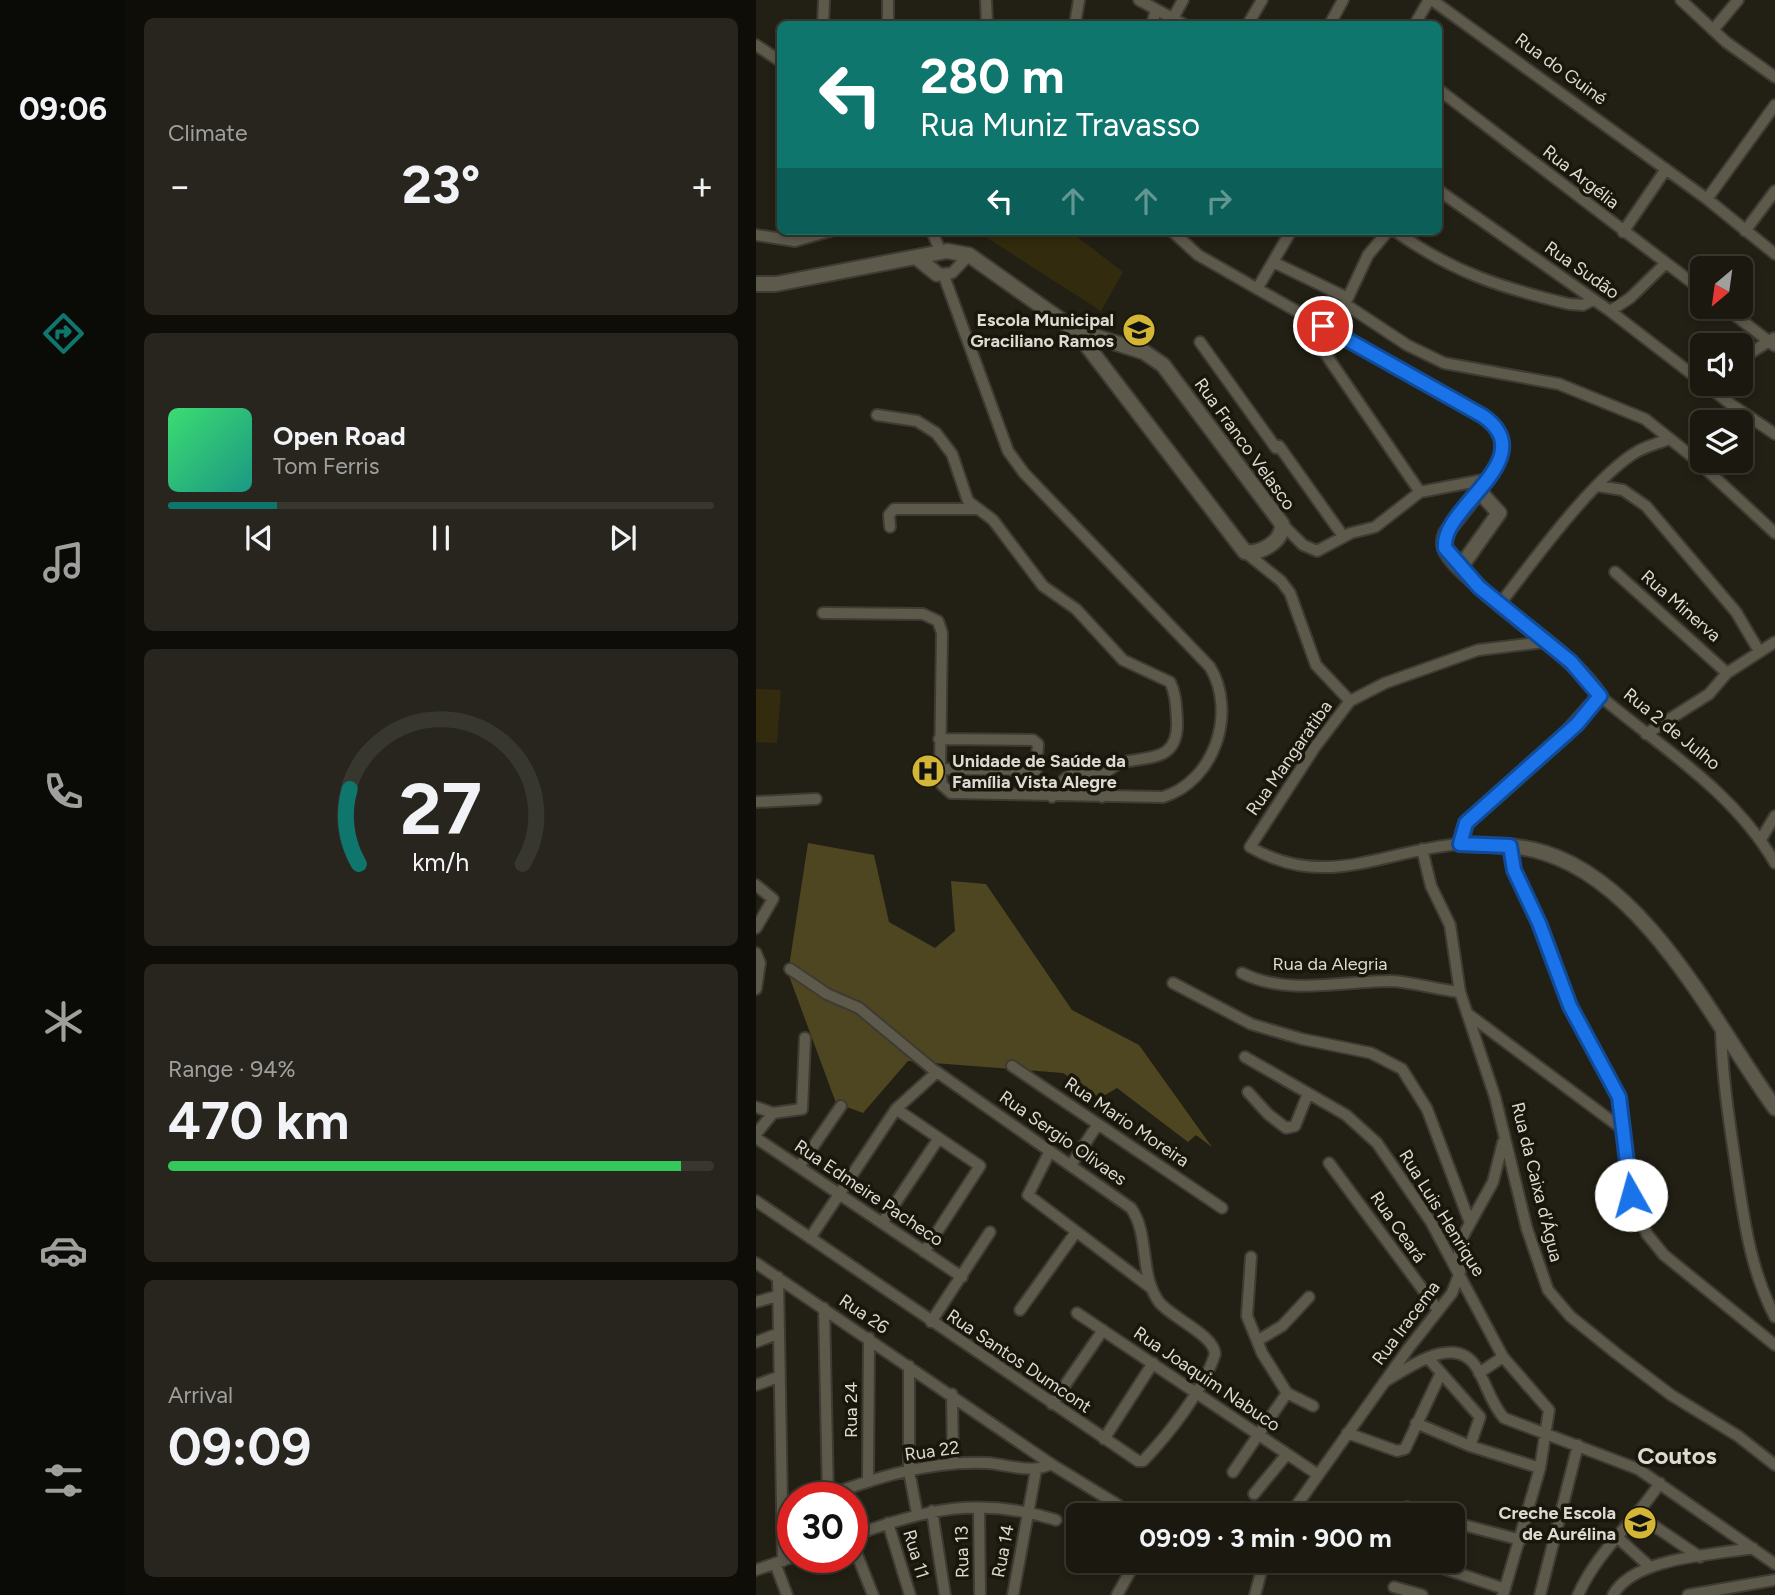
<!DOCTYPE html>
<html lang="en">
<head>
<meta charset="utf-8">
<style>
  :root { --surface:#1a180f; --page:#27251d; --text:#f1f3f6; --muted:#9fa09e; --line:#38372f; --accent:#0f766e }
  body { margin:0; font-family:Figtree,sans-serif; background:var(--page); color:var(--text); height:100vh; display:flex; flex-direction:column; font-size:26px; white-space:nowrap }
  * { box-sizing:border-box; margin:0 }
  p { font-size:23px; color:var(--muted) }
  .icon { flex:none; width:38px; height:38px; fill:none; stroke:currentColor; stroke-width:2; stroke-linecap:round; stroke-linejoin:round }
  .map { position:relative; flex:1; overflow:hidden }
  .drawer { display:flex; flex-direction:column; gap:18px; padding:18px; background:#0e0d08; width:630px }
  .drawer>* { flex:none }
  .hud { position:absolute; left:21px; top:21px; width:665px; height:214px; border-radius:10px; box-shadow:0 4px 10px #0003,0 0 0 2px var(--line); background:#0f766e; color:#fff; overflow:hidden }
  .needle { width:46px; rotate:209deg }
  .tools { position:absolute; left:934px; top:256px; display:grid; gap:14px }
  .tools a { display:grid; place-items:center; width:63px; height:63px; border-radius:10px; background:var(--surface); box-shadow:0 4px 10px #0003,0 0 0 2px var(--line); font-size:35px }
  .speed { position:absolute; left:21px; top:1482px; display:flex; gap:14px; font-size:35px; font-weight:700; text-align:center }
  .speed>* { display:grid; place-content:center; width:91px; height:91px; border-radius:50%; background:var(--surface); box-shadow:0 4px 10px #0003,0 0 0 2px var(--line); line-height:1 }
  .speed .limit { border:10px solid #d22; background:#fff; color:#111 }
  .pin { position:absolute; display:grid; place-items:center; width:60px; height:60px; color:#fff; margin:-30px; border:4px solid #fff; border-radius:50%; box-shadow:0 2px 7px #0007 }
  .me { position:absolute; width:77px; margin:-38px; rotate:353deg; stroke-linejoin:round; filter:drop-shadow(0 0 5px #0008) }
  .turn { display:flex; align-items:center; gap:24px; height:147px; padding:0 28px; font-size:32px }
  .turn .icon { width:91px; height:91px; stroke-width:2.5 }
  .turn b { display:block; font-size:49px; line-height:60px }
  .lanes { display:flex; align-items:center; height:66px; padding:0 28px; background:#0003; justify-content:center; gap:35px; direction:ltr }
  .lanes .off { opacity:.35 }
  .big { font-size:52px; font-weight:700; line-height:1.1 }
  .drawer .card { flex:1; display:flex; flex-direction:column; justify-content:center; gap:10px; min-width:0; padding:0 24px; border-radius:10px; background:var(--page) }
  .drawer .dial { align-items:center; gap:0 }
  .dial svg { height:182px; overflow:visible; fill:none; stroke:var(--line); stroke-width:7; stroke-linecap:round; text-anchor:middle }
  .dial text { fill:var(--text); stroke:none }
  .song { display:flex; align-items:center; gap:21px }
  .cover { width:84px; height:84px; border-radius:10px; background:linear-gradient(135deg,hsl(140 70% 55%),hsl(170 70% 35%)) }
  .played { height:7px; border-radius:4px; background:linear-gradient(90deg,var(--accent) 20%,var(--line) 20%) }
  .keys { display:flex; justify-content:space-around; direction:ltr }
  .heat { display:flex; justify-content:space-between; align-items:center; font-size:38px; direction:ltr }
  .charge { height:10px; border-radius:5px; background:linear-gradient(90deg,#34c759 94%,var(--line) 0) }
  .trip { position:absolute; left:310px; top:1503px; width:399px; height:70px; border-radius:10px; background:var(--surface); box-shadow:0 4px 10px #0003,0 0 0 2px var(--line); font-weight:700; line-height:70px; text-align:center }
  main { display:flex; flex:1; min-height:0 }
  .menu { display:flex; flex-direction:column; width:126px; justify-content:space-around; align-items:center; background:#0a0a06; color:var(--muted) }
  .menu .icon { width:49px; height:49px }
  .menu .selected { color:var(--accent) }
  .menu b { font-size:32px; color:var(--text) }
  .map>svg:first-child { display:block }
  .green { fill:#322b0d }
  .forest { fill:#4e4521 }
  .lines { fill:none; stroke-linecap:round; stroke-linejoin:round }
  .minor-casing { stroke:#3e3b34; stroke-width:14 }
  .tertiary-casing { stroke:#3e3b34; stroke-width:18 }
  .minor { stroke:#5d5a4c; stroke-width:10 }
  .tertiary { stroke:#5d5a4c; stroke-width:14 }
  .route-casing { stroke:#114b97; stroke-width:18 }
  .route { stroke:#1a73e8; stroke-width:12 }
  .labels { text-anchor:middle; stroke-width:7; stroke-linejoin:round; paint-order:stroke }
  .street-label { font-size:18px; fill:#dcdad2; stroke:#19160b }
  .poi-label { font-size:18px; font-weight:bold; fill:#dcdad2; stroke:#19160b; text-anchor:end }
  .district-label { font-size:24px; font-weight:bold; fill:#dcdad2; stroke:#19160b }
</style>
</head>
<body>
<main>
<nav class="menu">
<b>09:06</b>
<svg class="icon selected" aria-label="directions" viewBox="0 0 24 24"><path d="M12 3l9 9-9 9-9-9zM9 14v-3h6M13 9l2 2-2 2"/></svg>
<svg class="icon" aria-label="music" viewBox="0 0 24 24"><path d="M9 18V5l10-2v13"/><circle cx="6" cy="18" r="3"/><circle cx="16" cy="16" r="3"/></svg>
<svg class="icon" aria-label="phone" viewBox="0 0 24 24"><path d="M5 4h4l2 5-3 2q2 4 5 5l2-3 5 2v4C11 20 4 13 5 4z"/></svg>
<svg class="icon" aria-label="climate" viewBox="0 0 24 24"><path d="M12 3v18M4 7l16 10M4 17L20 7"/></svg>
<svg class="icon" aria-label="car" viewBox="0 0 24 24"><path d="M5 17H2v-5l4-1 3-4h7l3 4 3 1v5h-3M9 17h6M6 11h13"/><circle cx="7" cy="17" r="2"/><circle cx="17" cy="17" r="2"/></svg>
<svg class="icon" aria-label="filters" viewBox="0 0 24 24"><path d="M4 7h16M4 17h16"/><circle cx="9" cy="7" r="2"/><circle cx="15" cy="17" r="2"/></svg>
</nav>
<section class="drawer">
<div class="card"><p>Climate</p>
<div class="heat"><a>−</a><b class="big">23°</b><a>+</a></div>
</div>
<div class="card">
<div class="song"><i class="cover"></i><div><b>Open Road</b><p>Tom Ferris</p></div></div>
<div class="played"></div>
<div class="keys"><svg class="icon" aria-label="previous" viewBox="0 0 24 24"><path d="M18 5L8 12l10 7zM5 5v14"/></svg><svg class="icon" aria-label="pause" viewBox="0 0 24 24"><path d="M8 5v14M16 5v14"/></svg><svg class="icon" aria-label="next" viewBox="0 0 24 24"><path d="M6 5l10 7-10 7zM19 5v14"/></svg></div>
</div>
<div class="card dial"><svg viewBox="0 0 100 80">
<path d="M14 69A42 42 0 1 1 86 69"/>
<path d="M14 69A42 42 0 0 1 10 36" stroke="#0f766e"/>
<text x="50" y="56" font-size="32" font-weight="700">27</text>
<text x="50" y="72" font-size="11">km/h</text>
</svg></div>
<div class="card"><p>Range · 94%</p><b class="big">470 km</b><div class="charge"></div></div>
<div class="card"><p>Arrival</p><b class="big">09:09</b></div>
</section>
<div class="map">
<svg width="1019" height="1595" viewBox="0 0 1019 1595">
  <rect width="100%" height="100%" fill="#222014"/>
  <path class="green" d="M 321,231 L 320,236 L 367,272 L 345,311 L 222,232 Z
    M 0,689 L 25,690 L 21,743 L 0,742 Z"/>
  <path class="forest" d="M 52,843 L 118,855 L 133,922 L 179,948 L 199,931 L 195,881 L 230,884 L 316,1010 L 383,1045 L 456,1147 L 440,1135 L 432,1142 L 361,1088 L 344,1098 L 307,1073 L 152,1061 L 107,1113 L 80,1103 L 32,973 Z"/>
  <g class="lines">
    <defs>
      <path id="minor" d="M 230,0 L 231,24
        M 383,0 L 427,24
        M 676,0 L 951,199 L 1019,254
        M 925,0 L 970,42 L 1019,77
        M 417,18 L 427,0
        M 67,24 L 68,0
        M 132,24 L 132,0
        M 319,24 L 323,0
        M 396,24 L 400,10
        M 492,24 L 506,0
        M 574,24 L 587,0
        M 659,24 L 673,0
        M 957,30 L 982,0
        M 0,45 L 24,61
        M 682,89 L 947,291
        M 682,190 L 854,311 L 976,405 L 1019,434
        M 951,199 L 1019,105
        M 176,231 L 185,253
        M 416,231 L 442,255 L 735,422 C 757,444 738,470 723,491
        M 632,231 L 612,255 L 589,304 L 651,345 L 688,363 L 803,384 L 889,419 L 938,458 L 1019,533
        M 639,231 C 696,272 746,288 813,304 L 827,305 L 837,300
        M 989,231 L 1019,191
        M 867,232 L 910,169
        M 0,235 L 39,241 L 74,231
        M 517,262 L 590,297
        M 182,274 L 196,273 L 213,255
        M 501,289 L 535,231
        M 967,306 L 1019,346
        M 854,311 L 874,298 L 910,263
        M 567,326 L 562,343 L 664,492
        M 444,342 L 520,448
        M 985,359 L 1018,338
        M 121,415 L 161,421 L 180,433 L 196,454 L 212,501 L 237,520 L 287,586 L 320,609 L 367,660 L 414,682 C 420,694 420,706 421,720 C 423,760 397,756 368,762 C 358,764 352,771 345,777 L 346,797
        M 523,446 L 587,536
        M 842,486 L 867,490 L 890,506 L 980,612 L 1003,651
        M 526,524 L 547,545 L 561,551 L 595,533 L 619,527 L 664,492 L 732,479
        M 134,527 L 133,515 L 138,509 L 221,509
        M 489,552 L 525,581 L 534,593 L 560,665 L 594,701
        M 859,572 L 971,673 L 953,694 L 890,734
        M 743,605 C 776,563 838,476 882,451 C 891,446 903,443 913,439
        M 67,613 L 167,614 L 182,621 L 186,633 L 184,769 L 186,785 L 195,793 L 407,797 C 459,781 481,712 454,667 L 268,473 L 252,451 L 188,276
        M 971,673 L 1019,642
        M 844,696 C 906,748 978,792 1019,863
        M 183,739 L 277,740 L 282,744 L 280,770 L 184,769
        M 296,797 C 308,774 319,767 345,777
        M 0,802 L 60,799
        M 1005,839 L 1019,816
        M 704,844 C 628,850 570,891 494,847 L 559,747 L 594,701 L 629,683 L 722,650 L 789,642
        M 754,846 L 758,870 L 784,923 L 814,1006 L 863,1097 L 875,1196 L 891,1234 L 908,1255 L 1019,1345
        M 666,849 L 675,886 L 694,925 L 704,992 L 739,1097 L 771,1229 L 792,1290 L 814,1316 L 861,1354 L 915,1395 L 982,1436 L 1019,1465
        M 0,885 L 17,899 L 0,928
        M 0,953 L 4,963 L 0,989
        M 34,969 L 71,994 L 103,1008 L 180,1072
        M 486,973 C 531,996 587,981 635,981 C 658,982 681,990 704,992
        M 417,983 L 495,1024 L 546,1039 L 615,1053 L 646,1069 L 671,1109 L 714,1223
        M 712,1014 L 869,1131
        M 965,1028 C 966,1075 973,1120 980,1167 C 988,1220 994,1269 1019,1317
        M 489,1057 L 590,1115 L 621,1143 L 675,1222 L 747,1357 L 793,1410 L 784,1468 L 747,1595
        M 256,1066 L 466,1208
        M 492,1092 L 512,1114 L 530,1128 L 539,1126 L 551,1096
        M 0,1107 L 17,1113 L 46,1109 L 49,1038
        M 140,1109 L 224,1166 L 168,1252
        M 0,1134 L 17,1113
        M 0,1138 L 206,1277
        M 294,1151 L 272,1195 L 395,1288
        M 573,1163 L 682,1310
        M 315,1165 L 342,1124
        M 43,1167 L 85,1106
        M 0,1201 L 382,1461 L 387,1461 C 413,1434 448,1389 459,1354 C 458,1335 416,1318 403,1302 C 383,1275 394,1235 375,1208 L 181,1072 L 140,1109 L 54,1238
        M 126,1223 L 183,1138
        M 0,1263 L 295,1464 L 362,1505
        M 22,1277 L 27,1561
        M 0,1302 L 21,1296
        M 68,1308 L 72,1495
        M 264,1310 L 320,1232
        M 321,1313 L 561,1474
        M 175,1322 L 234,1232
        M 501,1341 L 526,1326 L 553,1297
        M 0,1342 L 21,1334
        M 672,1358 L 724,1417 L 714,1446
        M 153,1366 L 153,1471 L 161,1513
        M 723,1373 L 747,1357
        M 628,1382 C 654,1367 701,1331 722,1370 C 731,1386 736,1405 748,1418 L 882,1469 L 1019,1564
        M 0,1385 L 22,1377
        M 531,1393 L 557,1406
        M 196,1394 L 197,1462
        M 296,1404 L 347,1330
        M 660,1423 L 714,1446 L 784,1468
        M 591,1433 L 641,1451 L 649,1449 L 684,1375
        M 348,1439 L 397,1363
        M 477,1472 L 531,1393 L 506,1353 L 491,1316 L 495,1257
        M 112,1482 L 113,1338
        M 498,1494 L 531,1454
        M 65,1498 C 118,1478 175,1460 232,1463 C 252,1465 277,1474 295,1464
        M 651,1507 L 676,1516
        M 223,1508 L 224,1595
        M 176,1511 L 189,1595
        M 882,1515 L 944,1557
        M 533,1516 L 652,1349 L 696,1293 L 704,1272 L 703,1253 L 707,1236 L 737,1182 L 747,1142
        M 696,1522 L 765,1540
        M 132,1523 L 154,1595
        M 96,1536 C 169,1509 224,1496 300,1520
        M 861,1537 L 893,1566
        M 96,1542 L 117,1595
        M 665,1561 L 749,1589
        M 19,1563 L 31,1595
        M 0,1570 L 37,1557
        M 638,1587 L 666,1595
        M 257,1595 L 280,1470
        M 361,1595 L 380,1561
        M 499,1595 L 508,1561
        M 784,1595 L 822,1445
        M 822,1595 C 842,1550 877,1524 904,1483
        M 857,1595 C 878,1557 957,1555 997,1548
        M 932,1595 L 1019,1580"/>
      <path id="tertiary" d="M 160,257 L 181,274
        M 0,284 L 20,284 L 191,251 L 213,255 L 319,330 L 489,552 C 504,554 527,542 526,524 L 407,365 L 388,352 L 319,330
        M 704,568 L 743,513 L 723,491 L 690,533 C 687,540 687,546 691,553 C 697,564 708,572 717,581 C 757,621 812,649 844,696 L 810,734 L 710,823 L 704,844 C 732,845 762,844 789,853 C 893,886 959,1025 1019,1108"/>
    </defs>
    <use href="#minor" class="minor-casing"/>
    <use href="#tertiary" class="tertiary-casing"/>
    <use href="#minor" class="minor"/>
    <use href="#tertiary" class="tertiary"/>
  </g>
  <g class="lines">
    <defs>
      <path id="route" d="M 567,326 L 727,416 C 788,459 684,507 689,548 L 723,587 L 815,662 L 844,696 L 821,724 L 710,823 L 704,844 L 754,846 L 758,870 L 783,923 L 814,1006 L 863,1097 L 875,1195"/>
    </defs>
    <use href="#route" class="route-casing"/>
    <use href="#route" class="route"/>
  </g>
  <defs>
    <symbol id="school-disc" viewBox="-11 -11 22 22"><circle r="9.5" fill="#d3b635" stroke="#19160b"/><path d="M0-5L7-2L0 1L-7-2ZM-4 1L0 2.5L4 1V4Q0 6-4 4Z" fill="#111"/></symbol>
    <symbol id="hospital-disc" viewBox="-11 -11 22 22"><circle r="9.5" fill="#d3b635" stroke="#19160b"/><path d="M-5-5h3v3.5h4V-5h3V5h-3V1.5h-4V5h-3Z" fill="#111"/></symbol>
  </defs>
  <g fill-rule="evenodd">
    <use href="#school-disc" x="364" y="311" width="38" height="38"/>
    <use href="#hospital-disc" x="153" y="752" width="38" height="38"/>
    <use href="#school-disc" x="865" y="1504" width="38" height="38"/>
  </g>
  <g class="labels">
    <g class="street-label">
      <text transform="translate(805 69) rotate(36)" y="6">Rua do Guiné</text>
      <text transform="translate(825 177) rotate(38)" y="6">Rua Argélia</text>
      <text transform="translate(826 270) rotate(35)" y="6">Rua Sudão</text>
      <text transform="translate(489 444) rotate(54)" y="6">Rua Franco Velasco</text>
      <text transform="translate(925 606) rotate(41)" y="6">Rua Minerva</text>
      <text transform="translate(916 729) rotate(39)" y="6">Rua 2 de Julho</text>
      <text transform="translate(533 758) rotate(-55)" y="6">Rua Mangaratiba</text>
      <text x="574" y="970">Rua da Alegria</text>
      <text transform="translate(371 1122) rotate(34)" y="6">Rua Mario Moreira</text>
      <text transform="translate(307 1138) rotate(35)" y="6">Rua Sergio Olivaes</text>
      <text transform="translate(781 1182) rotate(76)" y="6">Rua da Caixa d'Água</text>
      <text transform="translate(113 1193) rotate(34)" y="6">Rua Edmeire Pacheco</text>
      <text transform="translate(686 1213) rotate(58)" y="6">Rua Luis Henrique</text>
      <text transform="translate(642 1227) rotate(55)" y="6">Rua Ceará</text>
      <text transform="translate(108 1314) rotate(34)" y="6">Rua 26</text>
      <text transform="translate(650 1323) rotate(-53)" y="6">Rua Iracema</text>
      <text transform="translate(263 1361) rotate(34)" y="6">Rua Santos Dumcont</text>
      <text transform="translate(451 1379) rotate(34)" y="6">Rua Joaquim Nabuco</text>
      <text transform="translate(95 1410) rotate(-90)" y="6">Rua 24</text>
      <text transform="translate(176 1451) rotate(-8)" y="6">Rua 22</text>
      <text transform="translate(247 1551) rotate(-79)" y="6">Rua 14</text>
      <text transform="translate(206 1552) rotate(-91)" y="6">Rua 13</text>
      <text transform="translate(160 1554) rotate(73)" y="6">Rua 11</text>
    </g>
    <g class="poi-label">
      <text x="358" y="326">Escola Municipal<tspan x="358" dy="21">Graciliano Ramos</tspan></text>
      <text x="196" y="767" text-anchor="start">Unidade de Saúde da<tspan x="196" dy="21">Família Vista Alegre</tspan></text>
      <text x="860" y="1519">Creche Escola<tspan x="860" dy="21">de Aurélina</tspan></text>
    </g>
    <g class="district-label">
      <text x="921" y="1464">Coutos</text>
    </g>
  </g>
</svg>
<div class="tools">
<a><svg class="needle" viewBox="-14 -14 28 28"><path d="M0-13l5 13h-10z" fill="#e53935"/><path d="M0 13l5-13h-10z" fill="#9fa09e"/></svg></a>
<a><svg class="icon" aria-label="sound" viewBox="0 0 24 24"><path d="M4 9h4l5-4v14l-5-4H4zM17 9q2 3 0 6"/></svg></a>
<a><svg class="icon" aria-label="layers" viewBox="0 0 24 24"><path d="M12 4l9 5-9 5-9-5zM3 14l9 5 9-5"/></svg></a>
</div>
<div class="speed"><div class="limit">30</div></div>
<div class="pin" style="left:567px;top:326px;background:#d93025"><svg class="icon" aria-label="arrive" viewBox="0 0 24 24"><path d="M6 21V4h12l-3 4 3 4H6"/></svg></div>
<svg class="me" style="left:875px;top:1195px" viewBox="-20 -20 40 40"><circle r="19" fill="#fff"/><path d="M0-13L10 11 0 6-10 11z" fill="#1a73e8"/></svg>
<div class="trip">09:09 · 3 min · 900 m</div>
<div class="hud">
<div class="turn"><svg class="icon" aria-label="left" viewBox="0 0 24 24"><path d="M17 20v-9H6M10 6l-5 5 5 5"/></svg><div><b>280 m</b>Rua Muniz Travasso</div></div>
<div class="lanes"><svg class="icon" aria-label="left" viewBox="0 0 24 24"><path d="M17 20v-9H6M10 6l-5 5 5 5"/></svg><svg class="icon off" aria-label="ahead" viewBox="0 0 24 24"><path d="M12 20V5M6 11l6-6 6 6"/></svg><svg class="icon off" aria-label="ahead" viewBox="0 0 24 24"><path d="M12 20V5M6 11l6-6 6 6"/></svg><svg class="icon off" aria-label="right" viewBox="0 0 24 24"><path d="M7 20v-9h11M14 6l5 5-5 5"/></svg></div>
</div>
</div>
</main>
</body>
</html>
